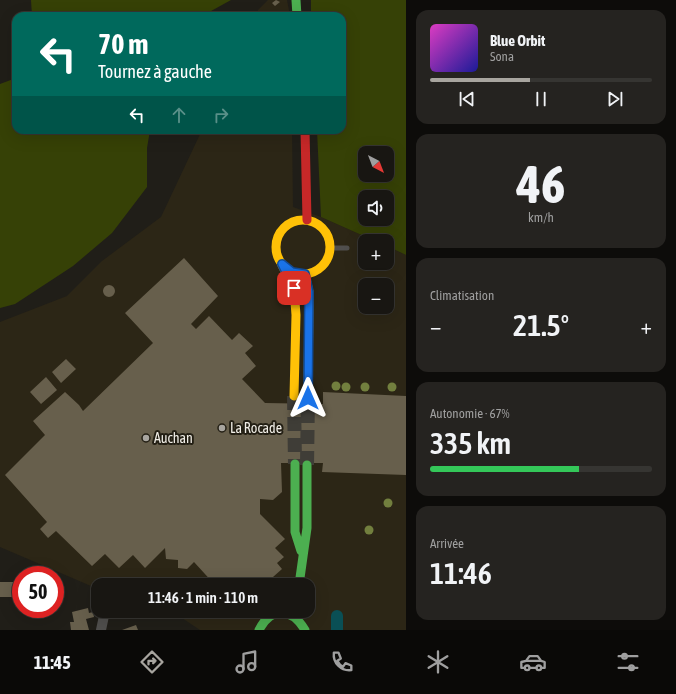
<!DOCTYPE html>
<html lang="fr">
<head>
<meta charset="utf-8">
<style>
  :root { --surface:#181612; --page:#252320; --text:#f1f3f6; --muted:#9f9f9f; --line:#363532; --accent:#a8a59f }
  body { margin:0; font-family:"Asap Condensed",sans-serif; background:var(--page); color:var(--text); height:100vh; display:flex; flex-direction:column; font-size:15px; white-space:nowrap }
  * { box-sizing:border-box; margin:0 }
  p { font-size:13px; color:var(--muted) }
  .icon { flex:none; width:22px; height:22px; fill:none; stroke:currentColor; stroke-width:2; stroke-linecap:round; stroke-linejoin:round }
  .map { position:relative; flex:1; overflow:hidden }
  .panel { display:flex; flex-direction:column; gap:10px; padding:10px; background:#0d0c0a; width:270px }
  .panel>* { flex:none }
  .guide { position:absolute; left:12px; top:12px; width:334px; height:122px; border-radius:12px; box-shadow:0 4px 16px #0002,0 0 0 1px var(--line); background:#00695c; color:#fff; overflow:hidden }
  .needle { width:26px; rotate:138deg }
  .buttons { position:absolute; left:358px; top:146px; display:grid; gap:8px }
  .buttons a { display:grid; place-items:center; width:36px; height:36px; border-radius:8px; background:var(--surface); box-shadow:0 4px 16px #0002,0 0 0 1px var(--line); font-size:20px }
  .speed { position:absolute; left:12px; top:566px; display:flex; gap:8px; font-size:20px; font-weight:700; text-align:center }
  .speed>* { display:grid; place-content:center; width:52px; height:52px; border-radius:50%; background:var(--surface); box-shadow:0 4px 16px #0002,0 0 0 1px var(--line); line-height:1 }
  .speed .limit { border:6px solid #d22; background:#fff; color:#111 }
  .pin { position:absolute; display:grid; place-items:center; width:34px; height:34px; color:#fff; margin:-17px; border-radius:8px; box-shadow:0 2px 6px #0006 }
  .me { position:absolute; width:44px; margin:-22px; rotate:0deg; stroke-linejoin:round; filter:drop-shadow(0 0 3px #0008) }
  .turn { display:flex; align-items:center; gap:14px; height:84px; padding:0 20px; font-size:18px }
  .turn .icon { width:52px; height:52px; stroke-width:2.5 }
  .turn b { display:block; font-size:28px; line-height:34px }
  .lanes { display:flex; align-items:center; height:38px; padding:0 20px; background:#0003; justify-content:center; gap:20px; direction:ltr }
  .lanes .off { opacity:.35 }
  .big { font-size:30px; font-weight:600; line-height:1.1 }
  .panel .card { flex:1; display:flex; flex-direction:column; justify-content:center; gap:6px; min-width:0; padding:0 14px; border-radius:12px; background:var(--page) }
  .panel .dial { align-items:center; gap:0 }
  .dial b { font-size:52px; line-height:1 }
  .song { display:flex; align-items:center; gap:12px }
  .cover { width:48px; height:48px; border-radius:6px; background:linear-gradient(135deg,hsl(310 70% 55%),hsl(240 70% 35%)) }
  .played { height:4px; border-radius:2px; background:linear-gradient(90deg,var(--accent) 45%,var(--line) 45%) }
  .keys { display:flex; justify-content:space-around; direction:ltr }
  .heat { display:flex; justify-content:space-between; align-items:center; font-size:22px; direction:ltr }
  .charge { height:6px; border-radius:3px; background:linear-gradient(90deg,#34c759 67%,var(--line) 0) }
  .trip { position:absolute; left:91px; top:578px; width:224px; height:40px; border-radius:12px; background:var(--surface); box-shadow:0 4px 16px #0002,0 0 0 1px var(--line); font-weight:600; line-height:40px; text-align:center }
  .tabs { display:flex; height:64px; justify-content:space-around; align-items:center; background:#0a0907; color:var(--muted) }
  .tabs .icon { width:28px; height:28px }
  .tabs .on { color:var(--accent) }
  .tabs b { font-size:18px; color:var(--text) }
  main { display:flex; flex:1; min-height:0 }
  .map>svg:first-child { display:block }
  .built { fill:#2c2616; fill-rule:evenodd }
  .green { fill:#364106; fill-rule:evenodd }
  .lines { fill:none; stroke-linecap:round; stroke-linejoin:round }
  .canal { stroke:#0a4f55; stroke-width:12 }
  .building { fill:#675f4c }
  .secondary-tunnel { stroke:#3f3d37; stroke-width:14; stroke-dasharray:14 7; stroke-linecap:butt }
  .lane { stroke:#504f4d; stroke-width:5 }
  .street { stroke:#504f4d; stroke-width:10 }
  .fast { stroke:#4caf50; stroke-width:9 }
  .slow { stroke:#ffc107; stroke-width:9 }
  .jam { stroke:#c62828; stroke-width:9 }
  .tree { fill:#727f3e }
  .route-casing { stroke:#114b97; stroke-width:10 }
  .route { stroke:#1a73e8; stroke-width:7 }
  .poi-dot { fill:#a8a59f; stroke:#231f14; stroke-width:1.5 }
  .labels { text-anchor:middle; stroke-width:4; stroke-linejoin:round; paint-order:stroke }
  .poi-label { font-size:14px; fill:#f1eee7; stroke:#231f14; text-anchor:start }
</style>
</head>
<body>
<main>
<div class="map">
<svg width="406" height="630" viewBox="0 0 406 630">
  <rect width="100%" height="100%" fill="#201e18"/>
  <path class="built" d="M 268,0 L 287,0 L 290,16 L 256,16 L 258,10 Z
    M 202,130 L 292,130 L 293,207 L 321,217 L 375,241 L 365,241 L 365,263 L 387,263 L 387,246 L 406,255 L 406,630 L 200,630 L 182,618 L 150,611 L 308,611 L 308,585 L 98,585 L 98,589 L 0,547 L 0,322 L 67,296 L 102,261 L 161,217 ZM 365,285 L 387,285 L 387,307 L 365,307 Z"/>
  <path class="green" d="M 31,0 L 231,0 L 202,16 L 32,16 Z
    M 311,0 L 406,0 L 406,255 L 387,246 L 387,241 L 375,241 L 321,217 L 317,130 L 342,130 L 342,16 L 311,16 ZM 365,153 L 387,153 L 387,175 L 365,175 ZM 365,197 L 387,197 L 387,219 L 365,219 Z
    M 16,78 L 16,130 L 150,130 L 147,148 L 147,187 L 112,233 L 73,266 L 15,304 L 0,308 L 0,84 Z"/>
  <g class="lines">
    <path class="canal" d="M 337,616 L 337,630"/>
  </g>
  <path class="building" d="M 276,0 L 280,2 L 275,6 L 272,3 Z
    M 184,258 L 218,296 L 191,324 L 196,329 L 209,316 L 232,340 L 239,333 L 253,346 L 245,353 L 256,366 L 242,379 L 265,403 L 323,404 L 323,392 L 406,396 L 406,475 L 322,472 L 323,463 L 281,463 L 282,492 L 273,500 L 260,499 L 260,514 L 285,539 L 275,548 L 284,557 L 277,563 L 282,569 L 264,585 L 215,585 L 194,562 L 187,569 L 178,568 L 178,560 L 166,559 L 165,548 L 145,568 L 133,555 L 119,568 L 105,554 L 92,566 L 56,531 L 48,538 L 40,529 L 47,522 L 5,475 L 45,435 L 33,421 L 65,392 L 79,405 L 83,411 L 153,343 L 125,313 Z
    M103 291a6 6 0 1 1 12 0a6 6 0 1 1-12 0Z
    M 66,359 L 76,369 L 61,383 L 52,372 Z
    M 46,377 L 57,390 L 41,404 L 30,392 Z
    M 0,582 L 17,582 L 17,597 L 0,597 Z
    M 94,595 L 95,600 L 92,601 L 91,596 Z
    M 88,608 L 89,613 L 93,612 L 94,617 L 86,619 L 89,630 L 71,630 L 70,622 L 74,622 L 72,612 Z
    M 136,625 L 138,630 L 122,630 Z"/>
  <g class="lines">
    <path class="secondary-tunnel" d="M 294,396 L 295,464
      M 307,465 L 308,398"/>
    <path class="lane" d="M 330,248 L 347,248"/>
    <path class="street" d="M 101,630 L 105,611"/>
    <path class="fast" d="M 296,0 L 297,16
      M 295,464 L 295,532 L 301,551
      M 299,585 L 307,528 L 307,465
      M 259,630 C 271,606 292,608 305,630"/>
    <path class="slow" d="M276 247a27 27 0 1 1 54 0a27 27 0 1 1-54 0Z
      M 282,265 L 294,289 L 296,315 L 294,396
      M 305,274 L 309,292 L 308,398"/>
    <path class="jam" d="M 305,130 L 307,220"/>
  </g>
  <g class="tree">
    <circle cx="336" cy="386" r="4.5"/>
    <circle cx="346" cy="387" r="4.5"/>
    <circle cx="365" cy="387" r="4.5"/>
    <circle cx="392" cy="387" r="4.5"/>
    <circle cx="388" cy="503" r="4.5"/>
    <circle cx="369" cy="530" r="4.5"/>
  </g>
  <g class="lines">
    <defs>
      <path id="route" d="M 294,288 L 282,264 L 292,272 L 305,274 L 309,292 L 308,398"/>
    </defs>
    <use href="#route" class="route-casing"/>
    <use href="#route" class="route"/>
  </g>
  <g class="poi-dot">
    <circle cx="222" cy="428" r="4"/>
    <circle cx="146" cy="438" r="4"/>
  </g>
  <g class="labels">
    <g class="poi-label">
      <text x="230" y="433">La Rocade</text>
      <text x="154" y="443">Auchan</text>
    </g>
  </g>
</svg>
<div class="buttons">
<a><svg class="needle" viewBox="-14 -14 28 28"><path d="M0-13l5 13h-10z" fill="#e53935"/><path d="M0 13l5-13h-10z" fill="#9f9f9f"/></svg></a>
<a><svg class="icon" aria-label="sound" viewBox="0 0 24 24"><path d="M4 9h4l5-4v14l-5-4H4zM17 9q2 3 0 6"/></svg></a>
<a>+</a>
<a>−</a>
</div>
<div class="speed"><div class="limit">50</div></div>
<div class="pin" style="left:294px;top:288px;background:#d93025"><svg class="icon" aria-label="arrive" viewBox="0 0 24 24"><path d="M6 21V4h12l-3 4 3 4H6"/></svg></div>
<svg class="me" style="left:308px;top:398px" viewBox="-20 -20 40 40"><path d="M0-17L14 15 0 8-14 15z" fill="#1a73e8" stroke="#fff" stroke-width="4"/></svg>
<div class="trip">11:46 · 1 min · 110 m</div>
<div class="guide">
<div class="turn"><svg class="icon" aria-label="left" viewBox="0 0 24 24"><path d="M17 20v-9H6M10 6l-5 5 5 5"/></svg><div><b>70 m</b>Tournez à gauche</div></div>
<div class="lanes"><svg class="icon" aria-label="left" viewBox="0 0 24 24"><path d="M17 20v-9H6M10 6l-5 5 5 5"/></svg><svg class="icon off" aria-label="ahead" viewBox="0 0 24 24"><path d="M12 20V5M6 11l6-6 6 6"/></svg><svg class="icon off" aria-label="right" viewBox="0 0 24 24"><path d="M7 20v-9h11M14 6l5 5-5 5"/></svg></div>
</div>
</div>
<section class="panel">
<div class="card">
<div class="song"><i class="cover"></i><div><b>Blue Orbit</b><p>Sona</p></div></div>
<div class="played"></div>
<div class="keys"><svg class="icon" aria-label="previous" viewBox="0 0 24 24"><path d="M18 5L8 12l10 7zM5 5v14"/></svg><svg class="icon" aria-label="pause" viewBox="0 0 24 24"><path d="M8 5v14M16 5v14"/></svg><svg class="icon" aria-label="next" viewBox="0 0 24 24"><path d="M6 5l10 7-10 7zM19 5v14"/></svg></div>
</div>
<div class="card dial"><b>46</b><p>km/h</p></div>
<div class="card"><p>Climatisation</p>
<div class="heat"><a>−</a><b class="big">21.5°</b><a>+</a></div>
</div>
<div class="card"><p>Autonomie · 67%</p><b class="big">335 km</b><div class="charge"></div></div>
<div class="card"><p>Arrivée</p><b class="big">11:46</b></div>
</section>
</main>
<nav class="tabs">
<b>11:45</b>
<svg class="icon on" aria-label="directions" viewBox="0 0 24 24"><path d="M12 3l9 9-9 9-9-9zM9 14v-3h6M13 9l2 2-2 2"/></svg>
<svg class="icon" aria-label="music" viewBox="0 0 24 24"><path d="M9 18V5l10-2v13"/><circle cx="6" cy="18" r="3"/><circle cx="16" cy="16" r="3"/></svg>
<svg class="icon" aria-label="phone" viewBox="0 0 24 24"><path d="M5 4h4l2 5-3 2q2 4 5 5l2-3 5 2v4C11 20 4 13 5 4z"/></svg>
<svg class="icon" aria-label="climate" viewBox="0 0 24 24"><path d="M12 3v18M4 7l16 10M4 17L20 7"/></svg>
<svg class="icon" aria-label="car" viewBox="0 0 24 24"><path d="M5 17H2v-5l4-1 3-4h7l3 4 3 1v5h-3M9 17h6M6 11h13"/><circle cx="7" cy="17" r="2"/><circle cx="17" cy="17" r="2"/></svg>
<svg class="icon" aria-label="filters" viewBox="0 0 24 24"><path d="M4 7h16M4 17h16"/><circle cx="9" cy="7" r="2"/><circle cx="15" cy="17" r="2"/></svg>
</nav>
</body>
</html>
